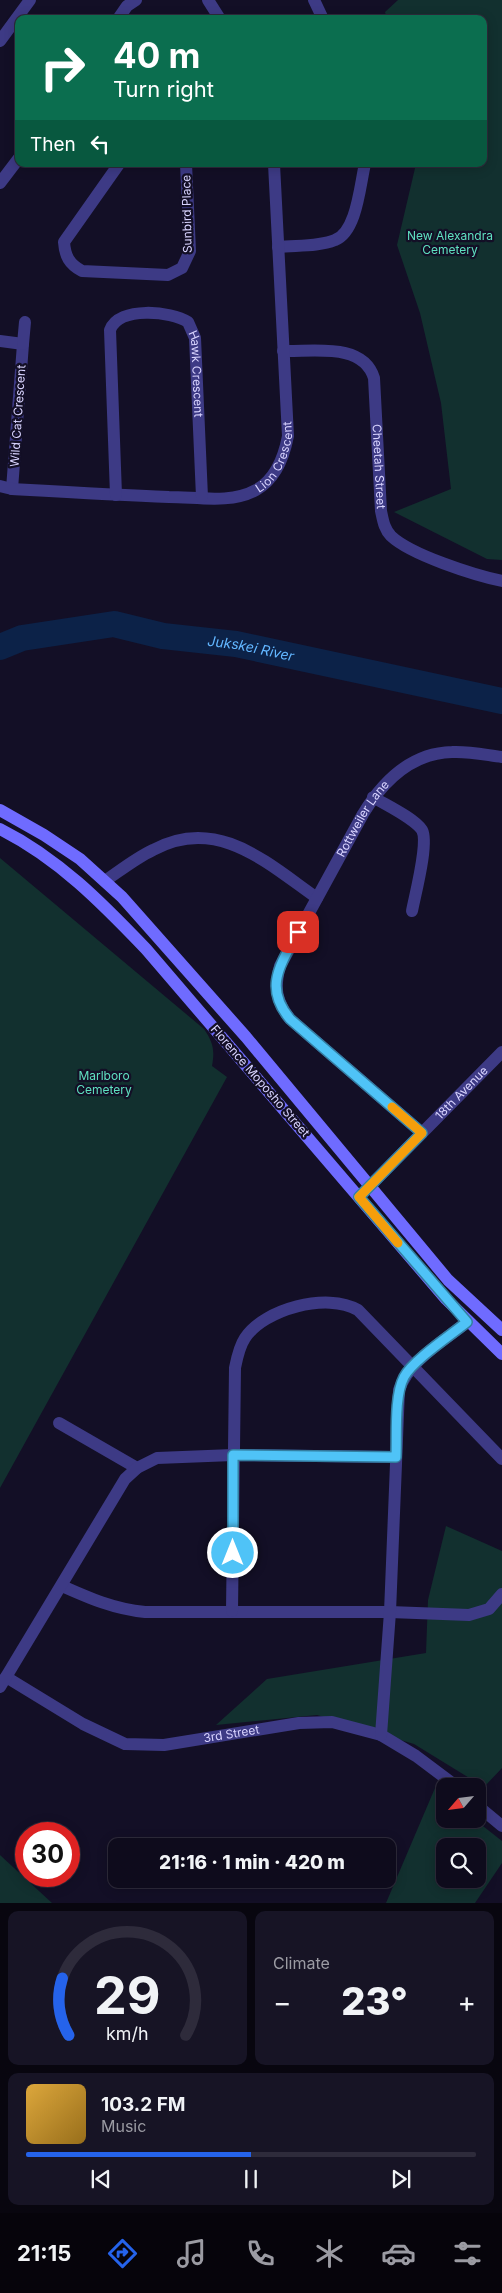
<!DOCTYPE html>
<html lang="en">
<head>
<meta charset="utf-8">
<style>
  :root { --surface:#0e0b1c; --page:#171425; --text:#f1f3f6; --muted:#9b9ba3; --line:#2e2b3b; --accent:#2563eb }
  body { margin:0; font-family:Inter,sans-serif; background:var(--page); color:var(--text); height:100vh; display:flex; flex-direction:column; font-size:19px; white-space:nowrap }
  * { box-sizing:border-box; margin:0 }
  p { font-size:16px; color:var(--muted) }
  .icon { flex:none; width:28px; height:28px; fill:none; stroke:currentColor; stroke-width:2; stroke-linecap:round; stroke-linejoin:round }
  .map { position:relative; height:1903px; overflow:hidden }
  .sheet { display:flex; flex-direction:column; gap:8px; padding:8px; background:#08060f; flex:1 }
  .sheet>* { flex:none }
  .hud { position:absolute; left:15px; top:15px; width:472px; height:152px; border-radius:10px; box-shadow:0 2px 12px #0003,0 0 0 1px var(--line); background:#0b6e4f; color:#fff; overflow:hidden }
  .needle { width:32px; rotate:242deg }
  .controls { position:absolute; left:436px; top:1778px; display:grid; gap:10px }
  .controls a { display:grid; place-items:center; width:50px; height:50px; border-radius:10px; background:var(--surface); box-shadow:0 2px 12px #0003,0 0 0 1px var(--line); font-size:25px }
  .speed { position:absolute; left:15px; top:1822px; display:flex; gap:10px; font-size:25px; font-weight:700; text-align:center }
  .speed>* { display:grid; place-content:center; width:65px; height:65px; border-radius:50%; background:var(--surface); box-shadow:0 2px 12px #0003,0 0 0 1px var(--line); line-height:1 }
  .speed .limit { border:8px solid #d22; background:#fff; color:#111 }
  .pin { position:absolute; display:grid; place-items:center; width:42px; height:42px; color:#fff; margin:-21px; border-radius:10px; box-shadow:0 2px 8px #0006 }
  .me { position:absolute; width:55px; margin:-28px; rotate:0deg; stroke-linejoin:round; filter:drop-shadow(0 0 4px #0008) }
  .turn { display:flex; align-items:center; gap:18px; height:105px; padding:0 15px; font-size:22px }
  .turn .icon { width:65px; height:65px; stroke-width:2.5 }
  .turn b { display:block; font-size:35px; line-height:42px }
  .then { display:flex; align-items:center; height:48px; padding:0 15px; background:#0003; gap:10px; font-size:19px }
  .big { font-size:38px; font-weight:800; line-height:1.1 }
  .sheet .card { flex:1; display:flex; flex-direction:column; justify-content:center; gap:8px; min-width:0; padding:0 18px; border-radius:10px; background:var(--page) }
  .sheet .dial { align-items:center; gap:0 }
  .dial svg { height:130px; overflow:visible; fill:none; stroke:var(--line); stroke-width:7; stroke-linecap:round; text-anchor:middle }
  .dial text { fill:var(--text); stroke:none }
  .song { display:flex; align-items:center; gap:15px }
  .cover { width:60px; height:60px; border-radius:8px; background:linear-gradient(135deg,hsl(40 70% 55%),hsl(40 70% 35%)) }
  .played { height:5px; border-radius:2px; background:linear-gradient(90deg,var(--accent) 50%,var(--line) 50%) }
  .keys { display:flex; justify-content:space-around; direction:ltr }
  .heat { display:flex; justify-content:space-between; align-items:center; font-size:28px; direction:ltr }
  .sheet .tiles { flex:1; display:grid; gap:8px; grid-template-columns:1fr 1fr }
  .card:last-child { grid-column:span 2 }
  .trip { position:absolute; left:108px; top:1838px; width:288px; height:50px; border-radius:10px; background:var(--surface); box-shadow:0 2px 12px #0003,0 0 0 1px var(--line); font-weight:800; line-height:50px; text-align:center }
  .dock { display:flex; height:80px; justify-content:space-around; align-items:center; background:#06040b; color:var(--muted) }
  .dock .icon { width:35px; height:35px }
  .dock .active { color:var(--accent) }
  .dock b { font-size:22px; color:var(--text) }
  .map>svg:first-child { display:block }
  .green { fill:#12302f; fill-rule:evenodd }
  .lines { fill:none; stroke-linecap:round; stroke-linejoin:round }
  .river { stroke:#0c2248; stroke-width:26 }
  .street { stroke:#3d3a85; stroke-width:12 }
  .secondary { stroke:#6f6bff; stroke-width:12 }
  .route-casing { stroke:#337fa1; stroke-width:12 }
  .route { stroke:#4fc3f7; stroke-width:9 }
  .slow { stroke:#f59e0b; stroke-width:9 }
  .labels { text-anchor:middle; stroke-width:4.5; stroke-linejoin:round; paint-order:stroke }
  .street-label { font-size:12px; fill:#d9d4ff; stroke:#130f26 }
  .park-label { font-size:12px; fill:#5fe0c0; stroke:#130f26 }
  .water-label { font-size:14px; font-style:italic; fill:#62b6ff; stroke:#130f26 }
</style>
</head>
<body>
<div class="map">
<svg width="502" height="1903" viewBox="0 0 502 1903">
  <rect width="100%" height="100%" fill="#130f26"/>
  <path class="green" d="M 398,0 L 502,0 L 502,560 L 487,559 L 394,512 L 451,489 L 441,403 L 420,313 L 397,245 L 416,164 L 484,164 L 484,19 L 387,19 L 385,12 Z
    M 0,858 L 204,1029 C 213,1042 215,1050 212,1066 L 227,1077 L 0,1488 Z
    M 446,1526 L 502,1551 L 502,1768 L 484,1787 L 414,1744 L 317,1715 L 216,1725 L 267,1679 L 426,1653 L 428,1600 Z
    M 435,1788 L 445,1796 L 445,1819 L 474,1819 L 502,1841 L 502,1863 L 475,1903 L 386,1903 ZM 478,1846 L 478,1879 L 445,1879 L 445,1846 Z
    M 0,1855 L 52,1903 L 0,1903 Z"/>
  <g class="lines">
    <path class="river" id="s1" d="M 0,647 L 22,638 L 114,624 L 163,636 L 236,644 L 502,701"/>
    <g class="street">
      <path d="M 208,0 L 220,19"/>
      <path d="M 314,0 L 323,19"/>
      <path d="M 118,19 L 127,6 L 136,0"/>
      <path d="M 0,41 L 30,0"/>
      <path d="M 119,164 L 64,242 C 65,256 69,264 82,271 L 168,275 L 182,268 L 190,251 L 186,164"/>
      <path d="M 0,183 L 19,158"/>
      <path d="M 278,247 C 296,245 318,247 335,240 C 357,232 360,184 365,164"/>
      <path d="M 0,341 L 23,344 L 12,489"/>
      <path d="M 23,344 L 25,322"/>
      <path id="s2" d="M 283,351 C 313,352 363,342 374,378 L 381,511 C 383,520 384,529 391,536 C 411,555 474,575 502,581"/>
      <path id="s3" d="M 0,486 L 12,489 C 65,492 117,495 169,497 C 197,497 231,504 256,490 C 276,479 284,457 288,436 L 274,164"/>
      <path id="s4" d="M 116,495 L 110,330 C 119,306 171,311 188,322 L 195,338 L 202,497"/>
      <path d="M 373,797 C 386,805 414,818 422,830 C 429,843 415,895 412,911"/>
      <path d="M 105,881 C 121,870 136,858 153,850 C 217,815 267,863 317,898"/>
      <path id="s5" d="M 422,1133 L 290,1019 C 276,1001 274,988 280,966 L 363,814 C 383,781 411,753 452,752 C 468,751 486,755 502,757"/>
      <path id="s6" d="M 359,1197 L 502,1052"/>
      <path d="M 59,1423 L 137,1468"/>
      <path d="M 62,1586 C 89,1598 114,1609 145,1612 L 390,1612 L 469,1615 L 489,1609 L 502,1594"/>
      <path d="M 232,1611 L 235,1368 C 237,1358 239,1347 245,1338 C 264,1309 327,1292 358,1310 L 502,1459"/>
      <path id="s7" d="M 6,1677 L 83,1724 L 125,1744 L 164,1745 L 299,1723 L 332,1722 L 381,1735 L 416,1756 L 456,1786"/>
      <path d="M 0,1687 L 125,1479 L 137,1468 L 157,1458 L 233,1455 L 396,1457"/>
      <path d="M 381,1735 L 390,1612 L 399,1390 C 409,1360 444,1341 467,1322"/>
      <path d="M 478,1806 L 502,1826"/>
    </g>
    <path class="secondary" d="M 0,810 L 44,835 L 80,859 L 122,897 L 246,1037 L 448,1280 L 502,1330
      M 0,829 C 58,858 102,903 146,949 L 446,1299 L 502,1354"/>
  </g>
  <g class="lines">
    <defs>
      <path id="route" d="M 233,1553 L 233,1455 L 396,1457 C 397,1435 394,1396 404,1377 C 413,1360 451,1335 467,1322 L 359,1197 L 422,1133 L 290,1019 C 263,987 281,964 298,932"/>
    </defs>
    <use href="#route" class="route-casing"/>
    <use href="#route" class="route"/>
    <path class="slow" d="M 392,1107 L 422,1133 L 359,1197 L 398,1243"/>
  </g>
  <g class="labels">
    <g class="street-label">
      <text transform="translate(187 214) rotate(-91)" y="4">Sunbird Place</text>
      <text dy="4" stroke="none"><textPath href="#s4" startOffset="304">Hawk Crescent</textPath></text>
      <text transform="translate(18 416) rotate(-86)" y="4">Wild Cat Crescent</text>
      <text dy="4" stroke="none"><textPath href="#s3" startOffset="298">Lion Crescent</textPath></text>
      <text dy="4" stroke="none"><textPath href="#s2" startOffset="191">Cheetah Street</textPath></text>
      <text dy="4" stroke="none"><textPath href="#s5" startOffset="400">Rottweiler Lane</textPath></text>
      <text transform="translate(260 1081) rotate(49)" y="4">Florence Moposho Street</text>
      <text dy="4" stroke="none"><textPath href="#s6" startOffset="146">18th Avenue</textPath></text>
      <text dy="4" stroke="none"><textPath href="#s7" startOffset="244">3rd Street</textPath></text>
    </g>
    <g class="park-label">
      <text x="450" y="240">New Alexandra<tspan x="450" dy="14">Cemetery</tspan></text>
      <text x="104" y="1080">Marlboro<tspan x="104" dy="14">Cemetery</tspan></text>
    </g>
    <g class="water-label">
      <text dy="5" stroke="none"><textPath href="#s1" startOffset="256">Jukskei River</textPath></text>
    </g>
  </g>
</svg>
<div class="controls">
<a><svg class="needle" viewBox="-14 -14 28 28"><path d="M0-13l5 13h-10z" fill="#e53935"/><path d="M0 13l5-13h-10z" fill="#9b9ba3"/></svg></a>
<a><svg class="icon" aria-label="search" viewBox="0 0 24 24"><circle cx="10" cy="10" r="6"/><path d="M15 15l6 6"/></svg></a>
</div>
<div class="speed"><div class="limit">30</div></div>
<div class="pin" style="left:298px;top:932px;background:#d93025"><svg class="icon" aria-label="arrive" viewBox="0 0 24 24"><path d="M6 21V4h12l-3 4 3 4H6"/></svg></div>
<svg class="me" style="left:233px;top:1553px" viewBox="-20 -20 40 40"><circle r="17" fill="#4fc3f7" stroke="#fff" stroke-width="3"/><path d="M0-11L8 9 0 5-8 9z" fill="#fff"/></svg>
<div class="trip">21:16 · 1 min · 420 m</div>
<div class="hud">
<div class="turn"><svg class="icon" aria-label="right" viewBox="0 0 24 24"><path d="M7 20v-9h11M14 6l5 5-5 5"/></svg><div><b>40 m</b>Turn right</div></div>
<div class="then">Then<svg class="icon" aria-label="left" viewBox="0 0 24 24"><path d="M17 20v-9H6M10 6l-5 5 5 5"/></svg></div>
</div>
</div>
<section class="sheet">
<div class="tiles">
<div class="card dial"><svg viewBox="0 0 100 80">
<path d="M14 69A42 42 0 1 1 86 69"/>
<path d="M14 69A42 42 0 0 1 10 34" stroke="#2563eb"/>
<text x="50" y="56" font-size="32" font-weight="700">29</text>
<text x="50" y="72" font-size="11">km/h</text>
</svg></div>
<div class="card"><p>Climate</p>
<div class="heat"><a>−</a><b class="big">23°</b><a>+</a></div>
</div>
<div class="card">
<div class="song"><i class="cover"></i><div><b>103.2 FM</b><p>Music</p></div></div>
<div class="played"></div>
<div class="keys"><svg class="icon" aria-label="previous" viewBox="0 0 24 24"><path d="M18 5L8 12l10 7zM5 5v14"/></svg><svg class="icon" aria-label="pause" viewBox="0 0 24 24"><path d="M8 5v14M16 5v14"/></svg><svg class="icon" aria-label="next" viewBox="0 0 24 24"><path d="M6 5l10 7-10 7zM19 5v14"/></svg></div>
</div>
</div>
</section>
<nav class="dock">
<b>21:15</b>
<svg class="icon active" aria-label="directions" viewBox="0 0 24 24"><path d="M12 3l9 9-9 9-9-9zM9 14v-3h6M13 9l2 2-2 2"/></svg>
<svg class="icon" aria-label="music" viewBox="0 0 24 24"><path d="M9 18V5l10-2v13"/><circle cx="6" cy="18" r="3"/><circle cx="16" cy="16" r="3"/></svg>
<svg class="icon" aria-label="phone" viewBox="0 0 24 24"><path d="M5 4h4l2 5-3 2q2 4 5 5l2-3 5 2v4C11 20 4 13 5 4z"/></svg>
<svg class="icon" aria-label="climate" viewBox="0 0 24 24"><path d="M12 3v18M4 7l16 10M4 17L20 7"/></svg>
<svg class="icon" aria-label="car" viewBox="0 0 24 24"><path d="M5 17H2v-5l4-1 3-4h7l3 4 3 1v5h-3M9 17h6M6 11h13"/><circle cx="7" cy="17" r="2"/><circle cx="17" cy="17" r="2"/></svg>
<svg class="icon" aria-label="filters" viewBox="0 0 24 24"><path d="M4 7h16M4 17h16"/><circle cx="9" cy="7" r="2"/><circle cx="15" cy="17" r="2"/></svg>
</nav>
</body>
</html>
